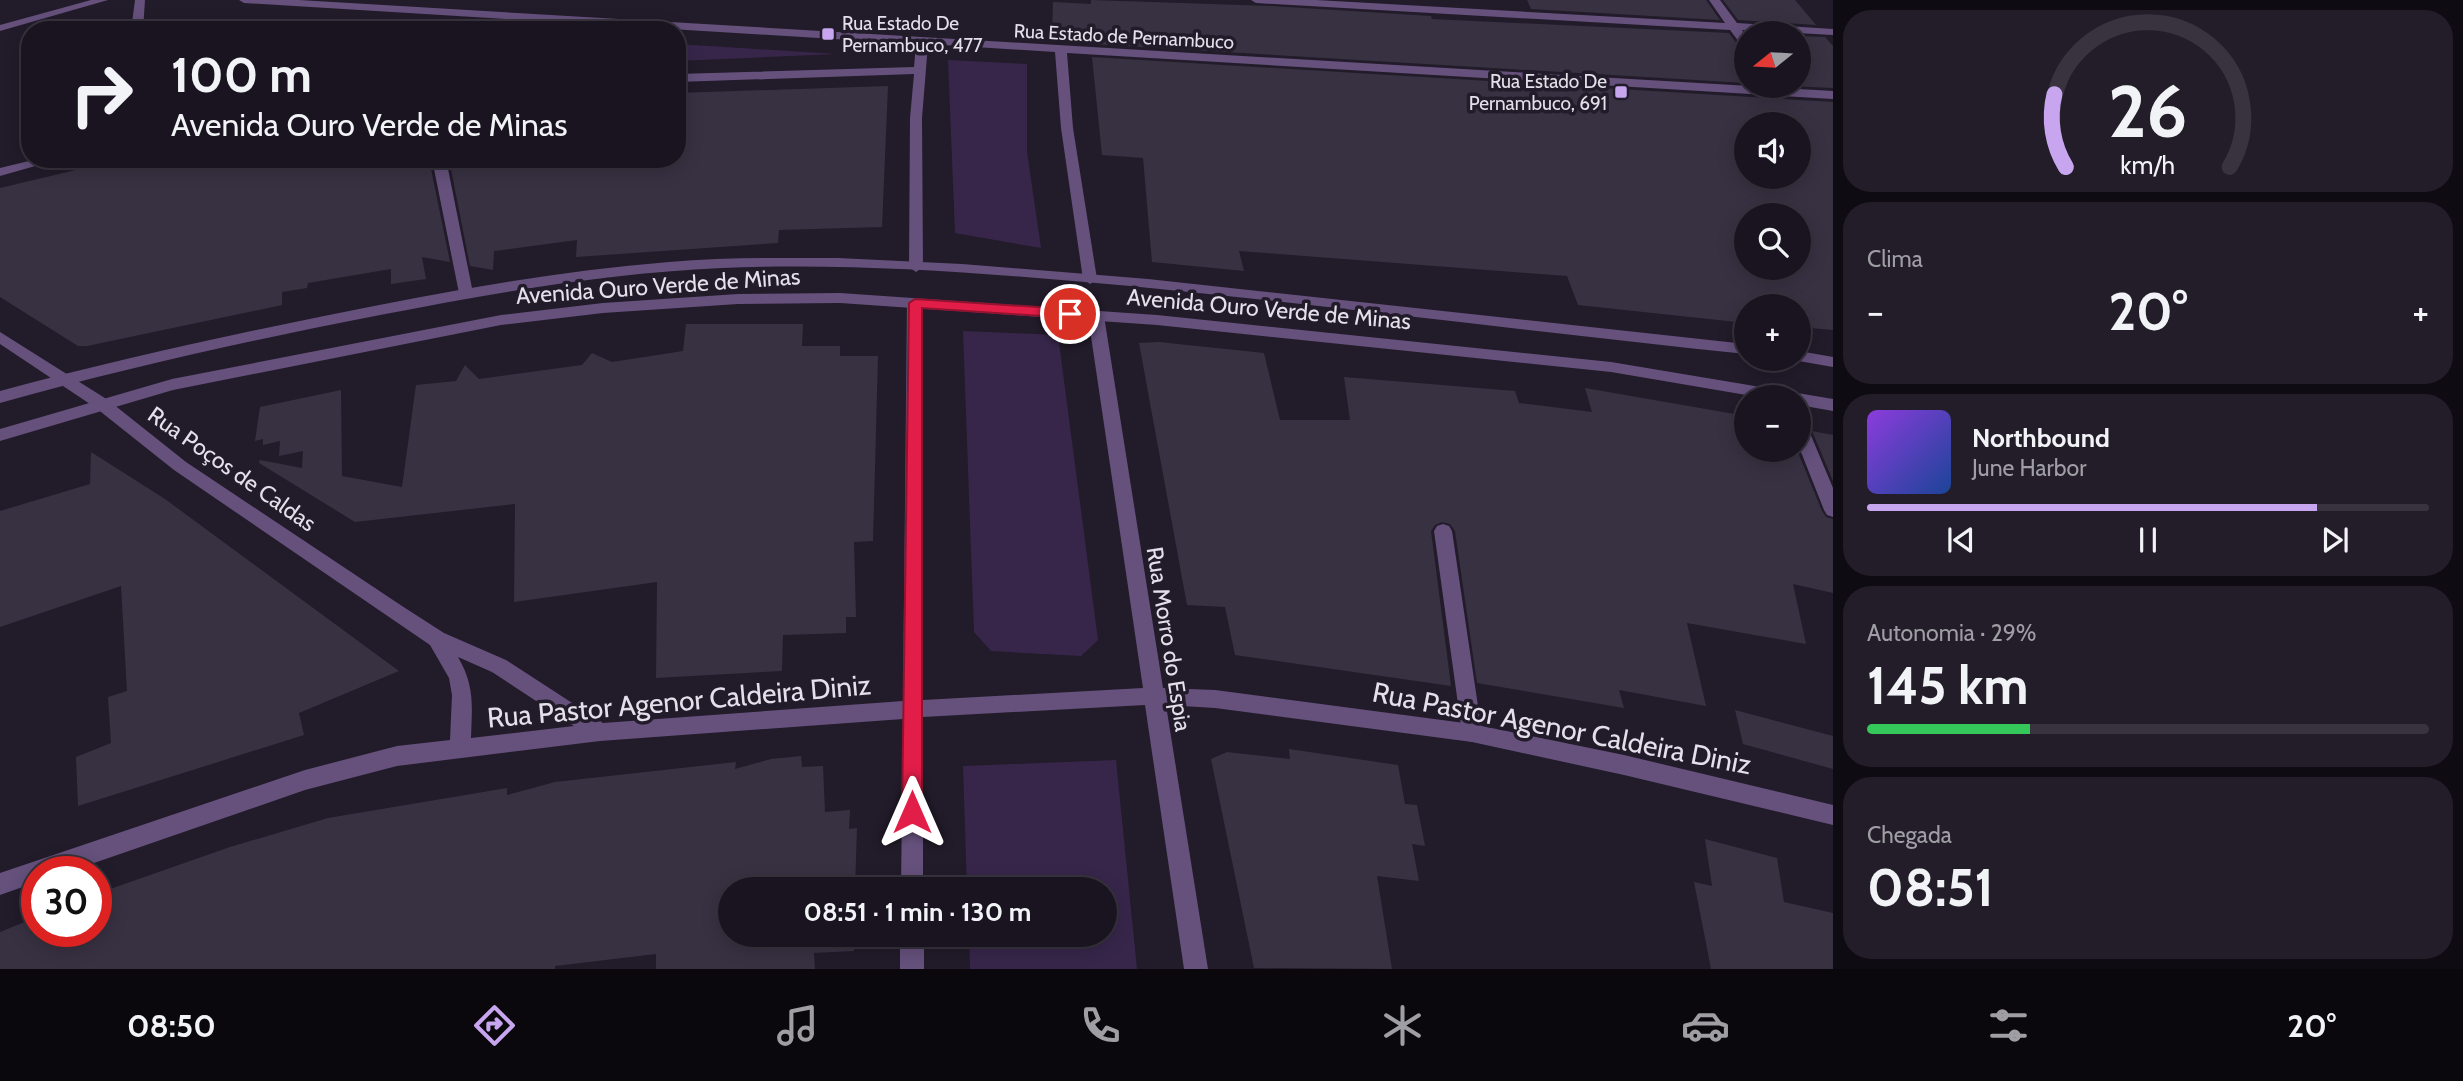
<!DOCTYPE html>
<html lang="pt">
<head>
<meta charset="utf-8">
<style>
  :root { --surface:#1a1420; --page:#231d29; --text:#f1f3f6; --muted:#9f9ea5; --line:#38333e; --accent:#c8a6ef }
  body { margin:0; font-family:Cabin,sans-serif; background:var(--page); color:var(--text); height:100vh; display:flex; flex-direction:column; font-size:26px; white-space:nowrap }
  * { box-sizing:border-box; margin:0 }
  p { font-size:23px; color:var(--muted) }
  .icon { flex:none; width:38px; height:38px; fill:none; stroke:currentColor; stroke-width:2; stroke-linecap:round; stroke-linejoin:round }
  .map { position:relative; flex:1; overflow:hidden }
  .drawer { display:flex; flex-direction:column; gap:10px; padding:10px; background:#0e0b12; width:630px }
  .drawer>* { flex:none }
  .guide { position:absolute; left:21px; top:21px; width:665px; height:147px; border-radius:28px; box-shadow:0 4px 18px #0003,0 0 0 2px var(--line); background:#1a1420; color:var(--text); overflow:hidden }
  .needle { width:46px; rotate:252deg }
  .fabs { position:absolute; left:1734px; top:21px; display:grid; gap:14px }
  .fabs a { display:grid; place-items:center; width:77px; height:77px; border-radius:50%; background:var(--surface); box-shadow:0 4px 18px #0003,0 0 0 2px var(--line); font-size:35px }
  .speed { position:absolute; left:21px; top:856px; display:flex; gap:14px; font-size:35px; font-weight:700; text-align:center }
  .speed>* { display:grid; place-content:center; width:91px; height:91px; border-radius:50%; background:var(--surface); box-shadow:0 4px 18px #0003,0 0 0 2px var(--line); line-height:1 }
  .speed .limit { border:10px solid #d22; background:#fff; color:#111 }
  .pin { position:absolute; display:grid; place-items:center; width:60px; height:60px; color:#fff; margin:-30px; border:4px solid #fff; border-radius:50%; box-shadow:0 2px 7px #0007 }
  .me { position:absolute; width:77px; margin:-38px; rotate:0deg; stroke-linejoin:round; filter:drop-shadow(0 0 5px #0008) }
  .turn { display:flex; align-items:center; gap:24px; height:147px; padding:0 35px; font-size:32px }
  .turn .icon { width:91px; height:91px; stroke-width:2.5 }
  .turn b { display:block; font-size:49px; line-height:60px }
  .big { font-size:52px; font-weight:700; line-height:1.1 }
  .drawer .card { flex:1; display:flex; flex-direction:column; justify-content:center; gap:10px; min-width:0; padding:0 24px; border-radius:28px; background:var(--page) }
  .drawer .dial { align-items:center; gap:0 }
  .dial svg { height:182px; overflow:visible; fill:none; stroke:var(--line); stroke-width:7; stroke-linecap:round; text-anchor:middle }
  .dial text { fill:var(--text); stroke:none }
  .song { display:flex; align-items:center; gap:21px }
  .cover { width:84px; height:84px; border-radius:10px; background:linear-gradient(135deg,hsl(270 70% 55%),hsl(220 70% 35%)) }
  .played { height:7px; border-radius:4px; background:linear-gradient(90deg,var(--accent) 80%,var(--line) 80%) }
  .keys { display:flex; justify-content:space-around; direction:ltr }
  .heat { display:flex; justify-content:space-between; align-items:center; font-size:38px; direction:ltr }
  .charge { height:10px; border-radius:5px; background:linear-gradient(90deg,#34c759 29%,var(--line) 0) }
  .trip { position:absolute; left:718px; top:877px; width:399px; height:70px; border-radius:35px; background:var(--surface); box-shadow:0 4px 18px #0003,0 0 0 2px var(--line); font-weight:700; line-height:70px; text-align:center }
  .menu { display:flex; height:112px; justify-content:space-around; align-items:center; background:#0a080d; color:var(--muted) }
  .menu .icon { width:49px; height:49px }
  .menu .active { color:var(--accent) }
  .menu b { font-size:32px; color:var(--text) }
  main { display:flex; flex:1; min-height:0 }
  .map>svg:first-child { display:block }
  .green { fill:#37264a }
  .building { fill:#383142; fill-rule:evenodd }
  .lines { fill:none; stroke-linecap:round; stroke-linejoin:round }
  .service { fill:#65517c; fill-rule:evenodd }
  .minor { fill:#65517c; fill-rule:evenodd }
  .tertiary { fill:#65517c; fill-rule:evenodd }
  .route { fill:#e11d48; stroke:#92132f; stroke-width:2 }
  .poi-dot { fill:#c8a6ef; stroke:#221b2a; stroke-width:2.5 }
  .labels { text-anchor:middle; stroke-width:7; stroke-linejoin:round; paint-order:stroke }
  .far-poi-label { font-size:19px; fill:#e4e0eb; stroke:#221b2a; text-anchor:start }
  .far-street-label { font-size:19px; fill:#e4e0eb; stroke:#221b2a }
  .street-label { font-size:23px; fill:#e4e0eb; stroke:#221b2a }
  .near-street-label { font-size:28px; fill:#e4e0eb; stroke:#221b2a }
</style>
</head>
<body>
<main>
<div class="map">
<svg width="1833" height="969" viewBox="0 0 1833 969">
  <rect width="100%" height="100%" fill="#221b2a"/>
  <path class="green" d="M 306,22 L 428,30 L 306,30 Z
    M 677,44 L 837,54 L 677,61 Z
    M 948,60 L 1027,64 L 1027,152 L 1041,248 L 955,233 Z
    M 963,331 L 1058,335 L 1098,640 L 1081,656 L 991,651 L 974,632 Z
    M 1116,760 L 1137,969 L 970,969 L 969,935 L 1104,934 L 1104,889 L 967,889 L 963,766 Z"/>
  <path class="building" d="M 1091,0 L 1271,6 L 1431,16 L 1432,19 L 1729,33 L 1740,48 L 1746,49 L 1746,83 L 1091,44 L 1088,38 L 1052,36 L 1053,2 L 1091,4 Z
    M 1527,0 L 1706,0 L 1720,20 L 1531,9 Z
    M 1723,0 L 1795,0 L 1816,25 L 1738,20 Z
    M 1799,36 L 1825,37 L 1833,46 L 1833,88 L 1789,86 L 1799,86 Z
    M 1092,57 L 1833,102 L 1833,330 L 1799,327 L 1799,306 L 1746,306 L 1746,323 L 1578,305 L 1567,276 L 1239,251 L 1244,271 L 1152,262 L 1143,158 L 1102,155 ZM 1746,124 L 1799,124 L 1799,177 L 1746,177 ZM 1746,215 L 1799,215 L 1799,268 L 1746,268 Z
    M 888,86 L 882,227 L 779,230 L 778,243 L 576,257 L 577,240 L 494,251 L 493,270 L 470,266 L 449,159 L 528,159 L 528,165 L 592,159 L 678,159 L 677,93 Z
    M 122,159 L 429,159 L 450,262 L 422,257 L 426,279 L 391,284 L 391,269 L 308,283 L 307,288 L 282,292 L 282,305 L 87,346 L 78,346 L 0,297 L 0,188 Z
    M 686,324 L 803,324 L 802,346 L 840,346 L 840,356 L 878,356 L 873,541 L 854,542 L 856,617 L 846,617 L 846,633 L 783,635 L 782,671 L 656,678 L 657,582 L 514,602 L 515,504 L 355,522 L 259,463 L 260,460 L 302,468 L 303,451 L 279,456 L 280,441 L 263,445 L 263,439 L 255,441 L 260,407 L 341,390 L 342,476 L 402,487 L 416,385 L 456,381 L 465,365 L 479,379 L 582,365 L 592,353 L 612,362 L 683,351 Z
    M 1159,342 L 1264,353 L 1280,420 L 1350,420 L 1344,377 L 1515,391 L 1519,403 L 1592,412 L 1585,388 L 1746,416 L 1746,450 L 1797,450 L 1822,511 L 1826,517 L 1833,519 L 1833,593 L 1793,584 L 1806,644 L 1687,623 L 1706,706 L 1619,690 L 1624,708 L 1477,683 L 1455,531 L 1450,524 L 1442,522 L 1435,525 L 1431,531 L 1451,686 L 1235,655 L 1225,607 L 1187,605 L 1139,343 Z
    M 1812,431 L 1833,435 L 1833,481 Z
    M 91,452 L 165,499 L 399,671 L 299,713 L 304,735 L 78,806 L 76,757 L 111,743 L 108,697 L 127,691 L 121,586 L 0,627 L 0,511 L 90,484 Z
    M 1735,710 L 1833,736 L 1833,769 L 1743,744 Z
    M 1289,749 L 1398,765 L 1405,804 L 1417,805 L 1425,846 L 1412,844 L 1419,881 L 1377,876 L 1392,969 L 1254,968 L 1211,759 L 1227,752 L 1290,759 Z
    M 801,756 L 802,767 L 823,766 L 825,812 L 850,810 L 849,829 L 857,828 L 855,889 L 730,889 L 730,934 L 854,934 L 854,951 L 814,953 L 815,969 L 656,969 L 656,954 L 555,966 L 555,969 L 0,969 L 0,932 L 37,917 L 37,931 L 96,931 L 96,894 L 230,847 L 328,818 L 507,788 L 507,795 L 555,782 L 736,762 L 735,769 L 771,759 Z
    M 1705,839 L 1777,858 L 1784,902 L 1833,913 L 1833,969 L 1711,969 L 1694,882 L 1712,886 Z"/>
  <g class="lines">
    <path class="service" d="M 432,159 L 446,159 L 473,293 L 466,298 L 459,293 Z
      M 1443,524 L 1449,526 L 1452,531 L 1482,733 L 1479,740 L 1472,742 L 1465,740 L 1462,733 L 1434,531 L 1437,526 Z"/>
    <path class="minor" d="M 91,0 L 108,0 L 0,31 L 0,25 Z
      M 135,0 L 145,0 L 143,30 L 131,30 Z
      M 239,0 L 299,0 L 1833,91 L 1833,99 L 1067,53 L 1073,128 L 1097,279 L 1090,284 L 1083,279 L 1061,128 L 1055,52 L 928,44 L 922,118 L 923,267 L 916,272 L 909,267 L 910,118 L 914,74 L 677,82 L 677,74 L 914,67 L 916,44 L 244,3 Z
      M 1251,0 L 1316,0 L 1725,23 L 1709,0 L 1720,0 L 1737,23 L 1833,29 L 1833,35 L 1742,30 L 1746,37 L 1746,47 L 1742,46 L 1730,30 L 1256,3 Z
      M 37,159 L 60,159 L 0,176 L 0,168 Z
      M 915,298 L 923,303 L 923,700 L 1143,688 L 1088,316 L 1096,311 L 1104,316 L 1163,688 L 1215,690 L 1472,724 L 1624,755 L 1833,805 L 1833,825 L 1624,775 L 1472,742 L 1215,708 L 1166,705 L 1208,969 L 1184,969 L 1145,705 L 923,717 L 923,889 L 901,889 L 903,719 L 600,741 L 397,766 L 305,790 L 68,872 L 37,872 L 37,882 L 0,895 L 0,873 L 305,770 L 397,746 L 450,740 L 452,695 L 449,678 L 430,645 L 174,470 L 96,408 L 0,344 L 0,332 L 108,400 L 186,462 L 402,606 L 444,633 L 506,660 L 603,723 L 903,701 L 907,303 ZM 458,657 L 492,672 L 574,726 L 471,738 C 472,706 475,686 458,657 Z
      M 1799,420 L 1807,426 L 1833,488 L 1833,517 L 1827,515 L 1824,510 L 1799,447 Z
      M 900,934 L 924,934 L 924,969 L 900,969 Z"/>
    <path class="tertiary" d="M 838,258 L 962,264 L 1148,279 L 1746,344 L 1746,354 C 1541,333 1336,306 1130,286 C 995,274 858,262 722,268 C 607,273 493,293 380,315 C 252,340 125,368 0,403 L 0,391 C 107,362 215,338 324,316 C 438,293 553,271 669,262 C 725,257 781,258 838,258 Z
      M 840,293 L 1157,315 L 1611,362 L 1833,399 L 1833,411 L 1799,405 L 1799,397 L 1758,397 L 1611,372 L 1157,325 L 840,303 L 738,304 L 603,313 L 501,325 L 173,390 L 0,441 L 0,429 L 172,379 L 501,315 L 603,303 L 738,294 Z
      M 1799,351 L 1833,357 L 1833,367 L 1793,360 L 1799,359 Z"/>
  </g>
  <path class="route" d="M 915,299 L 1070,309 L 1077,314 L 1070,318 L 922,308 L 922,812 L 919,819 L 912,822 L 905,819 L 902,812 L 909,303 Z"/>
  <g class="poi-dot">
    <rect x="821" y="27" width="14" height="14" rx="3.5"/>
    <rect x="1614" y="85" width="14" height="14" rx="3.5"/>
  </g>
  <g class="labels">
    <g class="far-poi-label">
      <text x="842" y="30">Rua Estado De<tspan x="842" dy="22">Pernambuco, 477</tspan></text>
      <text x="1607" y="88" text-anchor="end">Rua Estado De<tspan x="1607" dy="22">Pernambuco, 691</tspan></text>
    </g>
    <g class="far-street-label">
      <text transform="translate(1124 36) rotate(3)" y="7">Rua Estado de Pernambuco</text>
    </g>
    <g class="street-label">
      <text transform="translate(658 286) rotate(-4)" y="8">Avenida Ouro Verde de Minas</text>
      <text transform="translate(1269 309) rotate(5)" y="8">Avenida Ouro Verde de Minas</text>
      <text transform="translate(232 469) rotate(35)" y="8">Rua Poços de Caldas</text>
      <text transform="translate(1169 639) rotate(81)" y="8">Rua Morro do Espia</text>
    </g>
    <g class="near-street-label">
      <text transform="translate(679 701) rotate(-5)" y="10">Rua Pastor Agenor Caldeira Diniz</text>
      <text transform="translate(1562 728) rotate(11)" y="10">Rua Pastor Agenor Caldeira Diniz</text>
    </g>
  </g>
</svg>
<div class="fabs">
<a><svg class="needle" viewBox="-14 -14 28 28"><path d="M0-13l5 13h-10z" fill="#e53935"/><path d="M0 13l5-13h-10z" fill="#9f9ea5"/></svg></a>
<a><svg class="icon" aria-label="sound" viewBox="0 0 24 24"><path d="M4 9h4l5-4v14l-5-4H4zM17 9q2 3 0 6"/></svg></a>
<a><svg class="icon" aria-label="search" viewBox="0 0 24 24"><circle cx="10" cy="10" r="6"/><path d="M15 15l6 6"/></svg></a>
<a>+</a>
<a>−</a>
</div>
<div class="speed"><div class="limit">30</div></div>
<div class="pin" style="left:1070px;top:314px;background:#d93025"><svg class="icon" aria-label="arrive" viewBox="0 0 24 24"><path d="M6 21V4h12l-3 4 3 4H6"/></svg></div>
<svg class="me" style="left:912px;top:812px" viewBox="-20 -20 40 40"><path d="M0-17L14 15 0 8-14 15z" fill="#e11d48" stroke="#fff" stroke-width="4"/></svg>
<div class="trip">08:51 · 1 min · 130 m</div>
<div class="guide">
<div class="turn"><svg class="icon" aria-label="right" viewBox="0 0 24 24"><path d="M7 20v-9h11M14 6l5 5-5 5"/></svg><div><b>100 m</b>Avenida Ouro Verde de Minas</div></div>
</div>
</div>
<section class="drawer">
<div class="card dial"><svg viewBox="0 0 100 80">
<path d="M14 69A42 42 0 1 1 86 69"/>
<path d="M14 69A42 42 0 0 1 9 37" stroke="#c8a6ef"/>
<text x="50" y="56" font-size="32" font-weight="700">26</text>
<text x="50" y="72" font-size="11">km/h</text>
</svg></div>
<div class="card"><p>Clima</p>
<div class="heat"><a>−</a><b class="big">20°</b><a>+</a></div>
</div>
<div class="card">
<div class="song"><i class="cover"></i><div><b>Northbound</b><p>June Harbor</p></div></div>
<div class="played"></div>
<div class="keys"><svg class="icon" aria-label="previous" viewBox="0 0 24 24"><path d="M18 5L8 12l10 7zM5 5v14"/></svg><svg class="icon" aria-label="pause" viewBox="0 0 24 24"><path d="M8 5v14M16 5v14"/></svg><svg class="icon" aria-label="next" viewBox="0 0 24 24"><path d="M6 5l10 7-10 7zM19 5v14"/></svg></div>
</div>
<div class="card"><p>Autonomia · 29%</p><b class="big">145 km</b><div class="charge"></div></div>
<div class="card"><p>Chegada</p><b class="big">08:51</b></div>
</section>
</main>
<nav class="menu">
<b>08:50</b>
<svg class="icon active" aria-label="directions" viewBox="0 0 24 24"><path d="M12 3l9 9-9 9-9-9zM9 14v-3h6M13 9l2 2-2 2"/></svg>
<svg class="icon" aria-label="music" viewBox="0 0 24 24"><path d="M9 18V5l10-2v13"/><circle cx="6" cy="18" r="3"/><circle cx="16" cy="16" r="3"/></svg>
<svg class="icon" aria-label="phone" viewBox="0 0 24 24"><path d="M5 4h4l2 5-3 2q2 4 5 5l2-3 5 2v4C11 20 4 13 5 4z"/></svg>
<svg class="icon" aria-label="climate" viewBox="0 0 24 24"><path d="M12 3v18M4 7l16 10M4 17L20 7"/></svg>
<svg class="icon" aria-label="car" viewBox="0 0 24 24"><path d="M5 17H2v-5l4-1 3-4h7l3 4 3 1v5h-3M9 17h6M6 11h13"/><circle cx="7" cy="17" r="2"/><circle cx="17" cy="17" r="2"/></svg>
<svg class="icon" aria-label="filters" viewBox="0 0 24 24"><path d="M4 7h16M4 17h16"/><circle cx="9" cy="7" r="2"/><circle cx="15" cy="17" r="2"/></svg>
<b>20°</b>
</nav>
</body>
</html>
